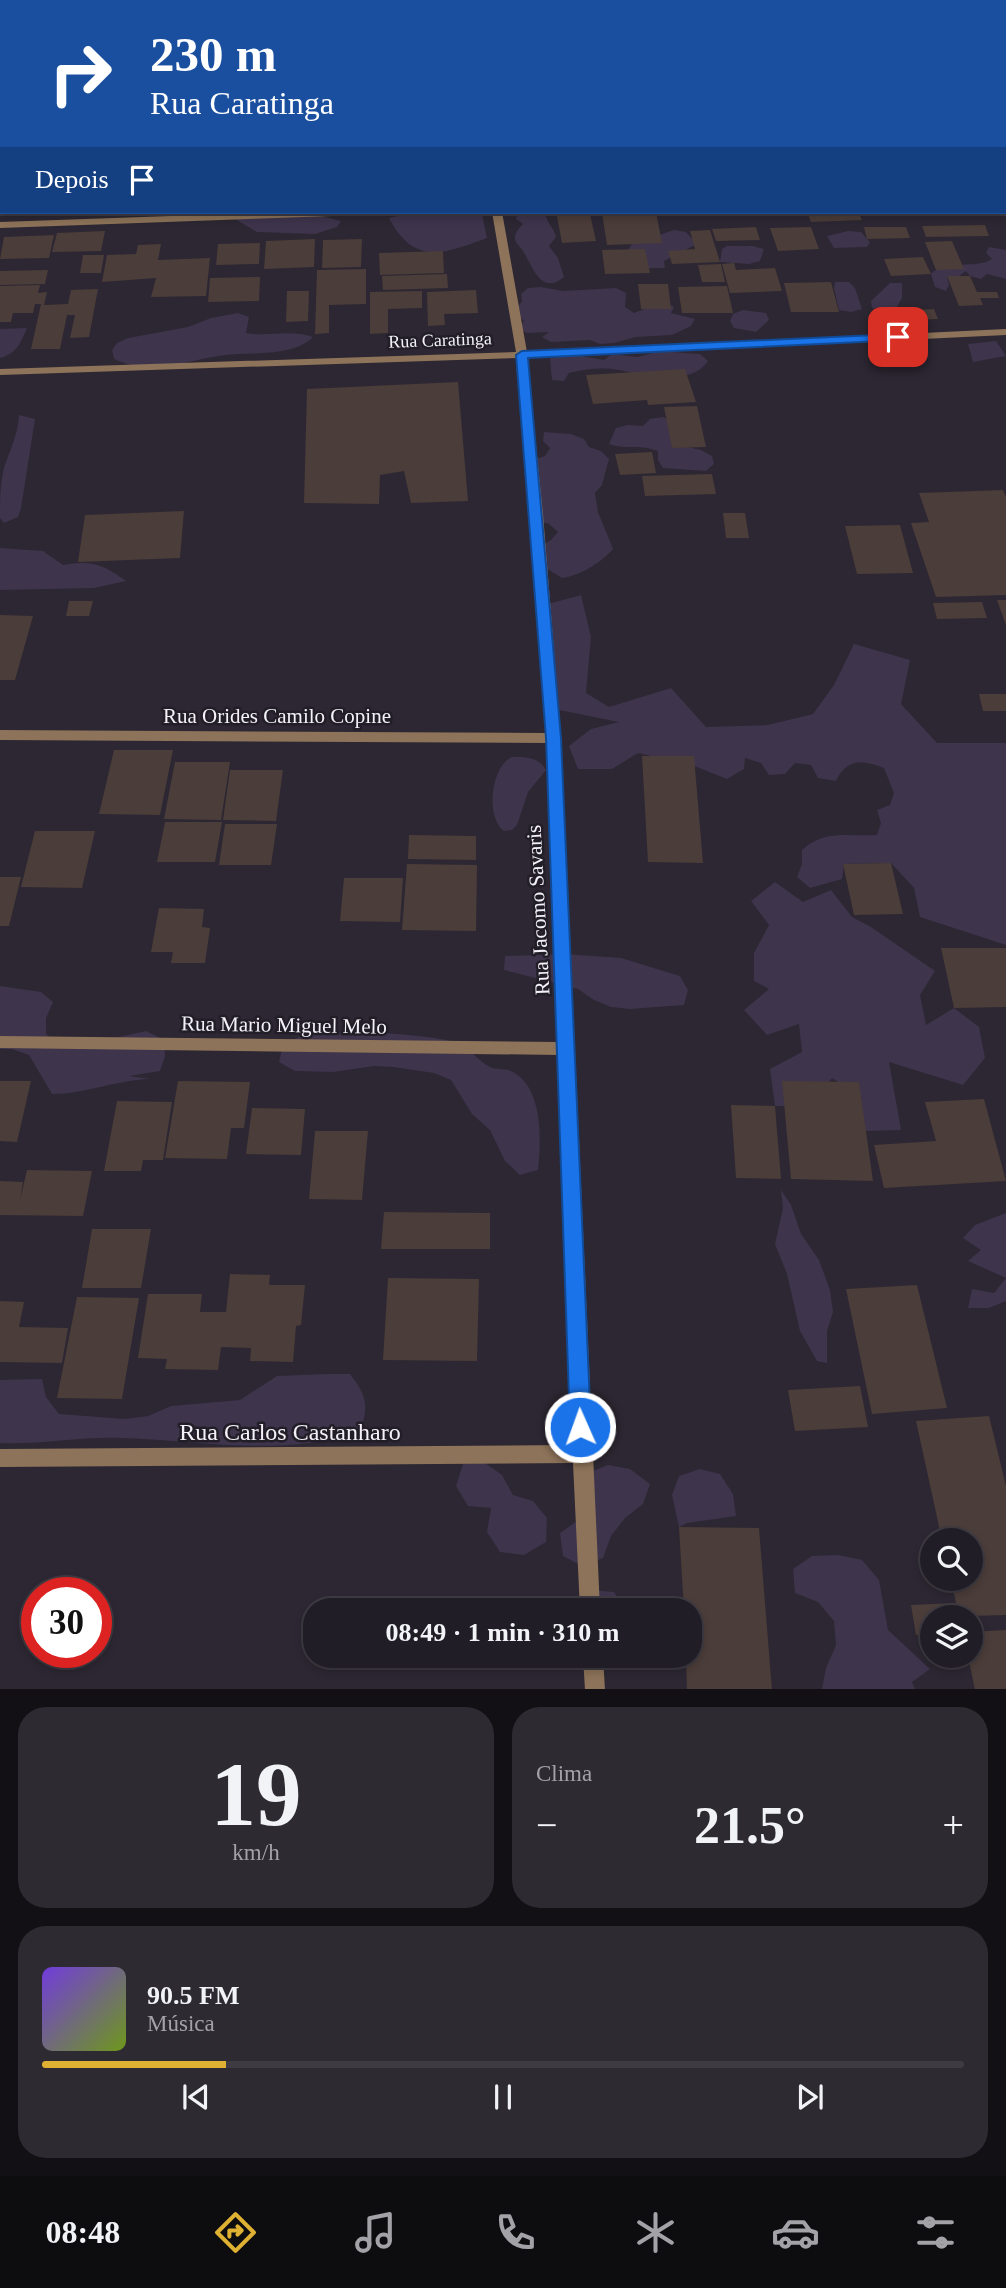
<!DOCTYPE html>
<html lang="pt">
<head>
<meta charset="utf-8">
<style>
  :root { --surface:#211d26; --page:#2d2a32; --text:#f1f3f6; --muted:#a2a2a7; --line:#3e3b43; --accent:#deb133 }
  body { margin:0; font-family:Georgia,serif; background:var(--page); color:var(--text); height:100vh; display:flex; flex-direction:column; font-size:26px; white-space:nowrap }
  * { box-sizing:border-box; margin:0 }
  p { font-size:23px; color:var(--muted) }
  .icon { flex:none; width:38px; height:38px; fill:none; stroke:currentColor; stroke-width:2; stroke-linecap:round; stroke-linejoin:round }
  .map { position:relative; height:1689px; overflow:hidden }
  .side { display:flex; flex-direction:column; gap:18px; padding:18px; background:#121015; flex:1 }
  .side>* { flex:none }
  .top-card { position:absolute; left:0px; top:0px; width:1006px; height:214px; box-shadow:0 4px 10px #0003,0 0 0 2px var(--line); background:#1a4fa0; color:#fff; overflow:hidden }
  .controls { position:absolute; left:920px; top:1528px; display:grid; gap:14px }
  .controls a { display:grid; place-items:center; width:63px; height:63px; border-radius:50%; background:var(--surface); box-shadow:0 4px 10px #0003,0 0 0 2px var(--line); font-size:35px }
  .speed { position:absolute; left:21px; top:1577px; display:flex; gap:14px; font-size:35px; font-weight:700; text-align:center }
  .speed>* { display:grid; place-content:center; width:91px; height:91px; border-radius:50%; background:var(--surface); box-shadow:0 4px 10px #0003,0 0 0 2px var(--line); line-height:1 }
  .speed .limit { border:10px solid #d22; background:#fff; color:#111 }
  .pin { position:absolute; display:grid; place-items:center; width:60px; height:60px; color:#fff; margin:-30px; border-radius:14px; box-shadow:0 4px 10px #0006 }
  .me { position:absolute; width:77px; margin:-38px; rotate:358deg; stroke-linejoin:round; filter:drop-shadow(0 0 5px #0008) }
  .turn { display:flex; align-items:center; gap:24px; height:147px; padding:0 35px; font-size:32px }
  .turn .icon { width:91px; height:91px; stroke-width:2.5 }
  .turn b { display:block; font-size:49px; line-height:60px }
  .then { display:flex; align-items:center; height:66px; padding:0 35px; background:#0003; gap:14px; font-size:26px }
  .big { font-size:52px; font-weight:700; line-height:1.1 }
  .side .widget { flex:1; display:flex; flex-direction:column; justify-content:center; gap:10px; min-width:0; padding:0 24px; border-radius:28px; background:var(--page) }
  .side .dial { align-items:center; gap:0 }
  .dial b { font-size:91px; line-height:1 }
  .song { display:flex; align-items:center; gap:21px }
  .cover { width:84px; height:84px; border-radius:10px; background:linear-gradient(135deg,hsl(260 70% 55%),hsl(80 70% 35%)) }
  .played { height:7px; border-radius:4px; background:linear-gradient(90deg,var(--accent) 20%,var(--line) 20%) }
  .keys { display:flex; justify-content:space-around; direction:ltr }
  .heat { display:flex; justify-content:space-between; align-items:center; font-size:38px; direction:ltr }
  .side .tiles { flex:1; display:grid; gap:18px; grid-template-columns:1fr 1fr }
  .widget:last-child { grid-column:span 2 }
  .trip { position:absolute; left:303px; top:1598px; width:399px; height:70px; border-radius:28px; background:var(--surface); box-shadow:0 4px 10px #0003,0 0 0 2px var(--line); font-weight:700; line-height:70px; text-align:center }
  .tabs { display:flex; height:112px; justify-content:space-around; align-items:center; background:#0d0c0f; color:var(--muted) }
  .tabs .icon { width:49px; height:49px }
  .tabs .current { color:var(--accent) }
  .tabs b { font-size:32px; color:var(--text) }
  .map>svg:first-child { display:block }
  .green { fill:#3e344c }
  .building { fill:#4b3d39 }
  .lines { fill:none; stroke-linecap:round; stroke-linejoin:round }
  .street { fill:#8d7359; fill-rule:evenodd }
  .route { fill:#1a73e8; stroke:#114b97; stroke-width:2 }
  .labels { text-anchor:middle; stroke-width:5; stroke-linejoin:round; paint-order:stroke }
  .far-street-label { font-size:18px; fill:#f4f1f8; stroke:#221e28 }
  .street-label { font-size:21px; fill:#f4f1f8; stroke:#221e28 }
  .near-street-label { font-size:24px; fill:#f4f1f8; stroke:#221e28 }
</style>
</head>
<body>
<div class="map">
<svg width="1006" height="1690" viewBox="0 0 1006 1690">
  <rect width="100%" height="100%" fill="#2c2732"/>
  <path class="green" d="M 236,212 C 271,212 306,211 341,221 L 337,227 L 315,234 L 257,232 L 235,219 Z
    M 415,212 L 482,214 L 487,238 C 444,254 414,266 389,218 Z
    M 518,212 L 545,212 C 546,223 554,227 556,237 L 549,246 L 558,258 L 564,277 C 541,296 533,267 523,251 C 520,246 514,243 515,237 C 515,232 520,227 523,224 L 516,219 Z
    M 674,230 L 686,232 L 697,244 L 664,261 L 665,268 L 640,268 L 628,250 L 632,244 Z
    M 848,231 L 861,232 L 870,242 L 867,247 L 834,248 L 827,236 Z
    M 727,246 L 752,246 L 764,249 L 760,261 L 749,264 L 720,262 L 722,249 Z
    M 989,247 L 1006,250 L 1006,279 L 987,274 L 981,279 L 970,276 L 966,271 L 959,276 L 947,277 L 949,285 L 946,291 L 935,287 L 931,274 C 946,258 975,270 992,259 L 986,253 Z
    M 835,282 L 849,282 L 855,288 L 862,309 L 851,312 L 839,310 L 834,288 Z
    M 890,283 L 902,283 L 902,298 L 895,310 L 884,311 L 872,308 L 871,301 Z
    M 541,287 L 563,291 L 616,288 L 626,293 L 625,307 L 634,313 L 664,301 L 674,307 L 671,313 L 695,319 L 691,326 L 672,335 L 636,337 L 614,343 L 600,344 L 590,340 L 551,342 L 542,337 L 549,332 L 527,333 L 518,328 L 524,321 L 518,315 L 517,308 L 522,301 L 521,294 L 528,288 Z
    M 743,310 L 766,313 L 769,320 L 756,332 L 734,328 L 730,321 L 733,314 Z
    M 238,313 L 249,317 L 246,333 C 269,337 290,329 313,337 C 293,357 251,352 225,355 C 187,360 152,377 114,359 L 112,350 L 117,343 L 128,338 L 188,327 L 211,318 Z
    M 27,328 C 21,343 16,354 0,358 L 0,329 Z
    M 996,341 L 1006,356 L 973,362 L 968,344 Z
    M 660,351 L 700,354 L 708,361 C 691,387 644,375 619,370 C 602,367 585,369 569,373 L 564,381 L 552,380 L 550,358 L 576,355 L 604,360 L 612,354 L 637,357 Z
    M 19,415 L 35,419 L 21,508 L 18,517 L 4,523 L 0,518 C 0,501 0,484 4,468 C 10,449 18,435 19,415 Z
    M 663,417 L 672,421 L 674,444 L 701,450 L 712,456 L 714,464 L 706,471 L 663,468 L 658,460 L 658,451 C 641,444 626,450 609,444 L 616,428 L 628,425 L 643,426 L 650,419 Z
    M 544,432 L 571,434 L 584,439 L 589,447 L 601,451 L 609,459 L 602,485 L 595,493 L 598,512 L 613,549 C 601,563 579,576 562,578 L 541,565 L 541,546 L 551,540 L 558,532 L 549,524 L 535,520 L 533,460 L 545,456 L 550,448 L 543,441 Z
    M 0,548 L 43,551 L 63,565 C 91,560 103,564 126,581 L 94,588 L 0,590 Z
    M 581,595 L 591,637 L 586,693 L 609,707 L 671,688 L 706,727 L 768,725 L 813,714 L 834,685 L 854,644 L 910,660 L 901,704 L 937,743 L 1006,743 L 1006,945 L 920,917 L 914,888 L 891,863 L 844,864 L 842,879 L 810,888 L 797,877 L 802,864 L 802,850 C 825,829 848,837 877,835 L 881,823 L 877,810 L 890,805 L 894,793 L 884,768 C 864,760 846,758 836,781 L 818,778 L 811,765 L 795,763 L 785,774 L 769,775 L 761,763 L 745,758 L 744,769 L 727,779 L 697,767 L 638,753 L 612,769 L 578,769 L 569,746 L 591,729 L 619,722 L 554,709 L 543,687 L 537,607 Z
    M 512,757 C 526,757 539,757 546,770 L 528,792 L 517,825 L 512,830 L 504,831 C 485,817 491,766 512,757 Z
    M 775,882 L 803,902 L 831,890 L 852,917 L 871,927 L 935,971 L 920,995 L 926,1025 L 954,1008 L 979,1027 L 985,1058 L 963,1085 L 889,1062 L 901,1130 L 865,1131 L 861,1097 L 832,1078 L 812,1106 L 775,1106 L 770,1069 L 802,1052 L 799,1024 L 767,1035 L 744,1010 L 769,989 L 754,981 L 754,953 L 769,925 L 751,901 Z
    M 564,954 L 621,958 L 680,976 L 688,990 L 684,1005 L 630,1009 L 611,1007 L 594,1000 L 578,989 L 504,970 L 505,956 Z
    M 0,986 L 41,992 L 53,1002 L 46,1018 L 46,1034 L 58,1044 L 101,1041 L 146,1031 L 164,1040 L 165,1056 L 160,1071 L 129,1076 L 150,1079 C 116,1080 85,1094 52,1094 L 29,1055 L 12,1049 L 0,1049 Z
    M 363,1030 C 389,1035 439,1035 459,1044 C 471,1049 478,1061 490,1067 C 496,1070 504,1068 511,1071 C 544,1087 541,1141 538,1170 L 520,1175 L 505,1161 L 490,1130 L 472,1114 L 451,1080 L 434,1073 L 393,1067 L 374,1066 L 333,1072 L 295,1071 L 279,1062 L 283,1045 L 301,1036 Z
    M 781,1190 L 791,1205 L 801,1234 L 819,1260 L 830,1290 L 833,1312 L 827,1331 L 827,1363 L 817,1361 L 800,1331 L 787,1274 L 775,1244 L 783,1208 Z
    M 1006,1213 L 1006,1301 L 989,1308 L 968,1308 L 972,1289 L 994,1293 L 1006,1278 L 968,1261 L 981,1250 L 963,1238 L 975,1225 Z
    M 327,1374 L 350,1374 C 367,1396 369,1405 360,1432 C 283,1457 202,1441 123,1438 C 82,1436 41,1445 0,1443 L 0,1380 L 42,1379 L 46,1397 L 59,1414 L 125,1419 L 148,1416 L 171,1406 L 240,1400 L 277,1376 Z
    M 485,1463 L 502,1475 L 513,1495 L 533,1501 L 547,1518 L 546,1542 L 524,1555 L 500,1552 L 487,1532 L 491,1508 L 468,1506 L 456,1486 L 463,1464 Z
    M 608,1465 L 630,1469 L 650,1484 L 643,1504 L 625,1518 L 611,1536 L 603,1558 L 582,1566 L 563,1556 L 560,1533 L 580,1519 L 588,1473 Z
    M 700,1469 L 720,1474 L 733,1494 L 736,1516 L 687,1523 L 679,1527 L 672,1495 L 679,1476 Z
    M 838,1555 L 862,1560 L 879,1580 L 888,1630 L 930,1669 L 912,1682 L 915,1689 L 822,1689 L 826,1668 L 836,1645 L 834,1621 L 818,1602 L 795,1593 L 793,1569 L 812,1556 Z
    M 589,1590 L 614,1592 L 626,1610 L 565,1610 L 568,1602 Z"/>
  <path class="building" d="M 656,212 L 662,243 L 607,245 L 602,213 Z
    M 807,212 L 858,212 L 862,220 L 811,222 Z
    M 590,214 L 596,241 L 562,243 L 557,216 Z
    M 985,225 L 989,236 L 926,237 L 922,226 Z
    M 756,227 L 760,240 L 716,241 L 712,229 Z
    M 811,227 L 819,249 L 778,251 L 770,228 Z
    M 864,227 L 906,227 L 910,238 L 867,239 Z
    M 710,230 L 720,262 L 672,264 L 668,251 L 695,249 L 690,231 Z
    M 105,231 L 101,251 L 52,252 L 57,233 Z
    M 54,235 L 49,258 L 0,259 L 4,237 Z
    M 315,239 L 314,267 L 264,269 L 266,241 Z
    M 362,239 L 361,267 L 322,268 L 323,240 Z
    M 952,241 L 964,269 L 936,270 L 925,242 Z
    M 260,243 L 259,264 L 216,265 L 218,244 Z
    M 161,244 L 158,260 L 210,258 L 206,296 L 151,297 L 156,278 L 102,282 L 107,255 L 136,254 L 138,245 Z
    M 645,249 L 650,273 L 605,274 L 602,250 Z
    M 443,251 L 444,273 L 380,275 L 379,253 Z
    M 83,255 L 104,255 L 101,273 L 80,273 Z
    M 923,257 L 931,274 L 891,276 L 884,259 Z
    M 734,263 L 736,270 L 775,268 L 782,291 L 730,293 L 722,264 Z
    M 721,264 L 725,282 L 702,282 L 698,265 Z
    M 366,269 L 366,304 L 329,305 L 329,333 L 315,334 L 317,270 Z
    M 48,270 L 45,284 L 0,285 L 0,271 Z
    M 447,274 L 448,288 L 383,290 L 382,276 Z
    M 947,276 L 970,276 L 977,292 L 997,292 L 999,298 L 980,298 L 983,305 L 959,306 Z
    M 260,277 L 259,301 L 208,302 L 210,278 Z
    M 831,282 L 839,312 L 791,312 L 784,283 Z
    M 638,284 L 668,284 L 671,309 L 641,309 Z
    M 40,285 L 38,293 L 47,292 L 44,305 L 68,304 L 71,290 L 98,289 L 89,337 L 70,338 L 75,315 L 67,315 L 60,349 L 31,349 L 41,304 L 35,304 L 33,313 L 13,313 L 11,322 L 0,322 L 0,286 Z
    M 727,286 L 733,313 L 682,313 L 678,287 Z
    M 476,290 L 478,313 L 444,314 L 445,325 L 428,326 L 427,292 Z
    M 287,291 L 309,291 L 308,321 L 286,322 Z
    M 422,291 L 422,308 L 388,309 L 388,333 L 370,334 L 370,292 Z
    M 934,309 L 938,319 L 909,320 L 905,311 Z
    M 685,369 L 696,402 L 648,405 L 647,400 L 593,404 L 586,375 Z
    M 458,382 L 468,501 L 411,503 L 404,471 L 380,475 L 379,504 L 304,503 L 307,389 Z
    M 697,406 L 706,447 L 672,448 L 664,407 Z
    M 652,452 L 656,473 L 620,475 L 615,454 Z
    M 712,474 L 716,494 L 645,496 L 642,476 Z
    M 1003,490 L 1006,497 L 1006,595 L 936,597 L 911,523 L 929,522 L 919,493 Z
    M 184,511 L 180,558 L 78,562 L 85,515 Z
    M 723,513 L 745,513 L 749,538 L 726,538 Z
    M 900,525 L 913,573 L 857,574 L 845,526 Z
    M 997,600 L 1006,600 L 1006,625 Z
    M 69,601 L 93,601 L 89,616 L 66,616 Z
    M 982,602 L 987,618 L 937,619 L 933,603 Z
    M 0,615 L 33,616 L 15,680 L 0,680 Z
    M 979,694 L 1006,694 L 1006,711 L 983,711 Z
    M 114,750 L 173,750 L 160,815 L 99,814 Z
    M 642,756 L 694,756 L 703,863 L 648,862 Z
    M 175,762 L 230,762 L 221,820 L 164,819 Z
    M 230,770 L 283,770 L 276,821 L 223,820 Z
    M 165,822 L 222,822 L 215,862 L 157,862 Z
    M 225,824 L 277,824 L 271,865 L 219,865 Z
    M 35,831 L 95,831 L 82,888 L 21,887 Z
    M 409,835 L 476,836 L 476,860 L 408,859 Z
    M 891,863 L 903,914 L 854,915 L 843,864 Z
    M 407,864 L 477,865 L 476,931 L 402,930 Z
    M 0,877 L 21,877 L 9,926 L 0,926 Z
    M 344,878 L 403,878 L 400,922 L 340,921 Z
    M 159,908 L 204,909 L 202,927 L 210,928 L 205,963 L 171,963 L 173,952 L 151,952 Z
    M 941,948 L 1006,948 L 1006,1007 L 954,1008 Z
    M 0,1081 L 31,1081 L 17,1142 L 0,1141 Z
    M 178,1081 L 250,1082 L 244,1128 L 231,1128 L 227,1159 L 165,1158 Z
    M 782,1081 L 859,1082 L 873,1181 L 791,1179 Z
    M 984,1099 L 1006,1181 L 884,1188 L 874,1145 L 936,1141 L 925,1102 Z
    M 117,1101 L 172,1102 L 163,1160 L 143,1160 L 141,1171 L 104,1171 Z
    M 731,1105 L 775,1106 L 781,1179 L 736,1178 Z
    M 252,1108 L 305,1109 L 301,1155 L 246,1154 Z
    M 315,1131 L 368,1131 L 362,1200 L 309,1199 Z
    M 27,1170 L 92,1171 L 83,1216 L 0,1215 L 0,1181 L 23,1182 L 20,1200 Z
    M 384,1212 L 490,1213 L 490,1249 L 381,1249 Z
    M 92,1229 L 151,1229 L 141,1288 L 82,1288 Z
    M 230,1274 L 270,1275 L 269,1285 L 305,1285 L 301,1325 L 296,1326 L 293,1362 L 250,1361 L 251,1348 L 221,1347 L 218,1370 L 165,1369 L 167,1359 L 138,1358 L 148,1294 L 202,1294 L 200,1312 L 226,1312 Z
    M 388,1278 L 479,1279 L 477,1361 L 383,1360 Z
    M 917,1285 L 947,1408 L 872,1414 L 846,1289 Z
    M 77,1297 L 139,1298 L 122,1399 L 57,1398 Z
    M 0,1301 L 24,1302 L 19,1327 L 68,1328 L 62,1363 L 0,1362 Z
    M 860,1386 L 868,1427 L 795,1431 L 788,1390 Z
    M 989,1416 L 1006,1486 L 1006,1615 L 933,1617 L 933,1634 L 916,1635 L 911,1605 L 956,1603 L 951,1578 L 971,1578 L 971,1540 L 942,1540 L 916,1421 Z
    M 679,1527 L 759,1528 L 772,1690 L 687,1690 L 686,1656 L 690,1656 L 690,1610 L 684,1610 Z
    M 1006,1630 L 1006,1690 L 975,1690 L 968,1656 L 971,1656 L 971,1632 Z"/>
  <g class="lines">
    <path class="street" d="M 472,0 L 480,0 L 480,2 L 472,2 Z
      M 923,0 L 931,0 L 931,2 L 923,2 Z
      M 1004,89 L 1006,89 L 1006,95 L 1004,95 Z
      M 0,91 L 2,91 L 2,97 L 0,97 Z
      M 1004,157 L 1006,158 L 1006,166 L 1004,165 Z
      M 1004,186 L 1006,186 L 1006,192 L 1004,192 Z
      M 288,212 L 366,212 L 361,215 L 0,228 L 0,222 Z
      M 492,212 L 502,212 L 527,352 L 1006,329 L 1006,335 L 527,358 L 543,514 L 561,738 L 600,1610 L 580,1610 L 573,1463 L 0,1467 L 0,1449 L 573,1445 L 559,1055 L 0,1048 L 0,1036 L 559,1042 L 546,743 L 0,740 L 0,730 L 546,733 L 531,514 L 517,358 L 0,375 L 0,369 L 516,352 Z
      M 583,1656 L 603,1656 L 605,1690 L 585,1690 Z"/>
  </g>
  <path class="route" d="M 898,334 L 904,337 L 903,340 L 528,358 L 561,738 L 591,1427 L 588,1435 L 580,1438 L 573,1435 L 570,1427 L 546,738 L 516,355 L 522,351 Z"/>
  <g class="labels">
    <g class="far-street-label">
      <text transform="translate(440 340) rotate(-2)" y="6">Rua Caratinga</text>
    </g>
    <g class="street-label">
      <text x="277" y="723">Rua Orides Camilo Copine</text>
      <text transform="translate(538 910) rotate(-93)" y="7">Rua Jacomo Savaris</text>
      <text transform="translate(284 1025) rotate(1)" y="7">Rua Mario Miguel Melo</text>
    </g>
    <g class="near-street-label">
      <text x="290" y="1440">Rua Carlos Castanharo</text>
    </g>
  </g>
</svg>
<div class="controls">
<a><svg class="icon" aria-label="search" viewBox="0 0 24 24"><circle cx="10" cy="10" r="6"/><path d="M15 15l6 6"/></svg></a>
<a><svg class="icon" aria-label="layers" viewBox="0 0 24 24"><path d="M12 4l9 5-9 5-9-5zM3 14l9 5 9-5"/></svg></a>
</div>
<div class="speed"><div class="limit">30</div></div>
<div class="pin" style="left:898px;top:337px;background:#d93025"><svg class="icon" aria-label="arrive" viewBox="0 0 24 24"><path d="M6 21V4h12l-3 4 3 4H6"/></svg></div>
<svg class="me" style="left:580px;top:1427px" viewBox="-20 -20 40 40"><circle r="17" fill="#1a73e8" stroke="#fff" stroke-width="3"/><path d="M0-11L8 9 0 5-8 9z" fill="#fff"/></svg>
<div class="trip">08:49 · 1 min · 310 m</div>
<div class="top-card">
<div class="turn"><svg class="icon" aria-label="right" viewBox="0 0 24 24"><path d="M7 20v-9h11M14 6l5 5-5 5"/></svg><div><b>230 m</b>Rua Caratinga</div></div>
<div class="then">Depois<svg class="icon" aria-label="arrive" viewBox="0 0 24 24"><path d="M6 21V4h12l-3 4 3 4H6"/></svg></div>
</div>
</div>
<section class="side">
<div class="tiles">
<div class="widget dial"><b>19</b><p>km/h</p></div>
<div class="widget"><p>Clima</p>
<div class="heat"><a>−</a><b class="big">21.5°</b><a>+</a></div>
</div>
<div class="widget">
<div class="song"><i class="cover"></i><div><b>90.5 FM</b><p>Música</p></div></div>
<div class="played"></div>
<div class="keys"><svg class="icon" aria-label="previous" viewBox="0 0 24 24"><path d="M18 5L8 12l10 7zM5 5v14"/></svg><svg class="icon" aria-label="pause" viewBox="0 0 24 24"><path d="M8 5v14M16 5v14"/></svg><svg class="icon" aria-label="next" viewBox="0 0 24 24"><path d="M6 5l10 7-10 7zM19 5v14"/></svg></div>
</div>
</div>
</section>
<nav class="tabs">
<b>08:48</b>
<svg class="icon current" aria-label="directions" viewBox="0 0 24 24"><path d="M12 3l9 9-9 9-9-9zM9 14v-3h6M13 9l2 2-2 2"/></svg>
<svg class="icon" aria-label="music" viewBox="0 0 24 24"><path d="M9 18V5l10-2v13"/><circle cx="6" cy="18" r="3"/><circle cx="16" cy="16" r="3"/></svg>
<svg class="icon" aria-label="phone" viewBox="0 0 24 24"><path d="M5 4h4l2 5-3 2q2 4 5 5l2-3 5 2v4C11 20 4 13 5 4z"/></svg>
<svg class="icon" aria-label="climate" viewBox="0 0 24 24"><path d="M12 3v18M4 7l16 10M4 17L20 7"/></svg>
<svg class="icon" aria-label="car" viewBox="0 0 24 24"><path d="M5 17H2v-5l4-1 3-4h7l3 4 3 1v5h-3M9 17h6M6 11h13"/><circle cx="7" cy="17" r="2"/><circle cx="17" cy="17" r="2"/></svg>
<svg class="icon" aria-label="filters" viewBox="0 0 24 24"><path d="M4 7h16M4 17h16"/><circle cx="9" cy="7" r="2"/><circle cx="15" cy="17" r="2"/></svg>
</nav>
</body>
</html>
